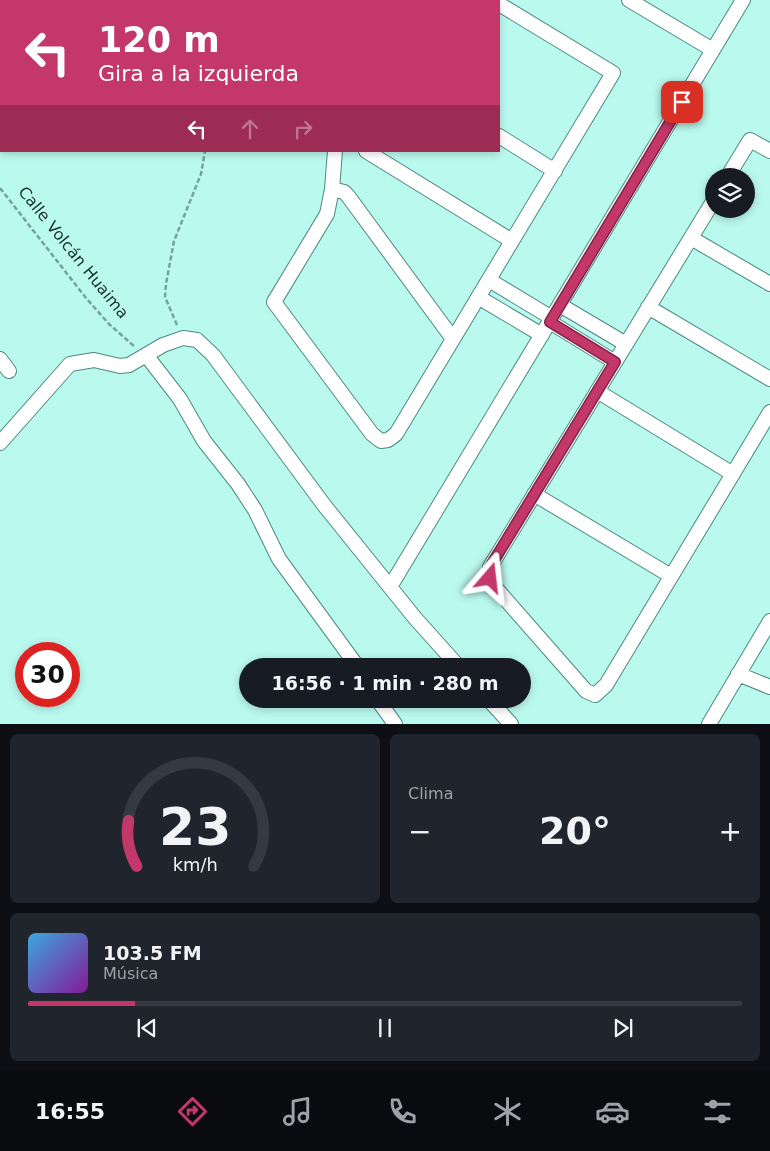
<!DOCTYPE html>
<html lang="es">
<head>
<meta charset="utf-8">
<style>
  :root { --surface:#171b24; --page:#20242c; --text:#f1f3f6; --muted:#9ea1a6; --line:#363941; --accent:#c43769 }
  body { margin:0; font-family:"DejaVu Sans",sans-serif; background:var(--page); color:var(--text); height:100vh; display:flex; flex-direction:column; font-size:19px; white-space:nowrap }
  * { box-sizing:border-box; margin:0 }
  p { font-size:16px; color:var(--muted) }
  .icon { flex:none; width:28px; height:28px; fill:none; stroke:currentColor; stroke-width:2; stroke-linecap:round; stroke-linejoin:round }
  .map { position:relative; height:724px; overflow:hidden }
  .details { display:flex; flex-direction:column; gap:10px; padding:10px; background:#0d0f14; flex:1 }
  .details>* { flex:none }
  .guide { position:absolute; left:0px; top:0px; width:500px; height:152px; box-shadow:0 2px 8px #0003; background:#c43769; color:#fff; overflow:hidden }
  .fabs { position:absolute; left:705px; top:168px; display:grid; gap:10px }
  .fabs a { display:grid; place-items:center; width:50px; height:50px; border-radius:50%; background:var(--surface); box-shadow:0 2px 8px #0003; font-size:25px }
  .speed { position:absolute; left:15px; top:642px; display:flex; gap:10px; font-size:25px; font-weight:700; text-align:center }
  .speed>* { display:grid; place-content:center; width:65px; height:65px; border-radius:50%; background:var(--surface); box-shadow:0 2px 8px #0003; line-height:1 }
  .speed .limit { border:8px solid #d22; background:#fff; color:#111 }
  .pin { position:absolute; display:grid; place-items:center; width:42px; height:42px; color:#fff; margin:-21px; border-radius:10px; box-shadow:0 2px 8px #0006 }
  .me { position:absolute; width:55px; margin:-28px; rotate:17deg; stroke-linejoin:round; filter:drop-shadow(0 0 4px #0008) }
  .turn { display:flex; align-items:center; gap:18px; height:105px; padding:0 15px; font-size:22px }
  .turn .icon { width:65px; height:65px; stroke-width:2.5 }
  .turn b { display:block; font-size:35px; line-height:42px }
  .lanes { display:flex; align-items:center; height:48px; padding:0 15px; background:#0003; justify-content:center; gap:25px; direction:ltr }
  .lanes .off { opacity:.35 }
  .big { font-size:38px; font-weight:700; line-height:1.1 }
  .details .card { flex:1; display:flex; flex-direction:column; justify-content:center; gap:8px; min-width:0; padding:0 18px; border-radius:8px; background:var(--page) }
  .details .dial { align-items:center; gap:0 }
  .dial svg { height:130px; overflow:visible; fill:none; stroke:var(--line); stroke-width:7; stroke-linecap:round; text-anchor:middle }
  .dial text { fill:var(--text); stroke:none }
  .song { display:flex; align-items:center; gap:15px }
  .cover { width:60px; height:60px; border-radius:8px; background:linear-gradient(135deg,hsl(200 70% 55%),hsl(290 70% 35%)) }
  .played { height:5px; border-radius:2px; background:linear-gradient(90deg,var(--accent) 15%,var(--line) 15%) }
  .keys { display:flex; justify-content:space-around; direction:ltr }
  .heat { display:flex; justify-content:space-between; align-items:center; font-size:28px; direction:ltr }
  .details .tiles { flex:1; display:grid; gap:10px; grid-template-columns:1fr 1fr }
  .card:last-child { grid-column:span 2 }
  .trip { position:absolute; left:239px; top:658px; width:292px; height:50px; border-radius:25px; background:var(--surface); box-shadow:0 2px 8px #0003; font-weight:700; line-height:50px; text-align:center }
  .menu { display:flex; height:80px; justify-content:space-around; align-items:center; background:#090b0e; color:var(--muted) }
  .menu .icon { width:35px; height:35px }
  .menu .current { color:var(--accent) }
  .menu b { font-size:22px; color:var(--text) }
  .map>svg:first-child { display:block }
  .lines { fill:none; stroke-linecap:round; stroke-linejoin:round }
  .street-casing { stroke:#4d8980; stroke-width:16 }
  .path { stroke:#74a39b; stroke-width:2.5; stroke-dasharray:5 2.5; stroke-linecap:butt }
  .street { stroke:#fff; stroke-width:14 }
  .route-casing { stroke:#7f2444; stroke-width:12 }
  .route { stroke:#c43769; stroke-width:9 }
  .labels { text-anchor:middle; stroke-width:4.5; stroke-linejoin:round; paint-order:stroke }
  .street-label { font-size:16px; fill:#162f2b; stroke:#baf9ee }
</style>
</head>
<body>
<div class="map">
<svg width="770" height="724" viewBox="0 0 770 724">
  <rect width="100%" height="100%" fill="#baf9ee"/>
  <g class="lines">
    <defs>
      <path id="street" d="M 629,0 L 713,50
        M 404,1 L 405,0
        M 499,136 L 555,171
        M 335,151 L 332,189 L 327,214 L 274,302 L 372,434 L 381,441 L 388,440 L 396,434 L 613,73 L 499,4
        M 366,151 L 512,241
        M 728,176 L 750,140 L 770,151
        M 332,189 L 344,192 L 348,196 L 453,339
        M 714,200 L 490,567 L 490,578 L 493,585 L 586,691 L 595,695 L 606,685 L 770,412
        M 691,238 L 770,284
        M 489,280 L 552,318
        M 478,297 L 542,335
        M 560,305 L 626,344
        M 648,307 L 770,379
        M 550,322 L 615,362
        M 146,355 L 180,399 L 204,441 L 238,484 L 255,510 L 279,559 L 357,666
        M 0,359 L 9,371
        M 597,391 L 733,474
        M 0,443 L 70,364 L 94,360 L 120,366 L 129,365 L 163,345 L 183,338 L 197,340 L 213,355 L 324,505 L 390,587
        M 534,494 L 671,576
        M 458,666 L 415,618 L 390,587 L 743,0
        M 738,674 L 770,687
        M 377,699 L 395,724
        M 488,699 L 511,724
        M 709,724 L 770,621"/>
    </defs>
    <use href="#street" class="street-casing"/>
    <path class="path" d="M 218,1 L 219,0
      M 0,188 L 86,298 L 109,324 L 135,347
      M 177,325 L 165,297 L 166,284 L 174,241 L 201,174 L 205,151"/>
    <use href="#street" class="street"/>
  </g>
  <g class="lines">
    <defs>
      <path id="route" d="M 490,578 L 490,567 L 615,362 L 550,322 L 682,102"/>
    </defs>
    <use href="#route" class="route-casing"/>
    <use href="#route" class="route"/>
  </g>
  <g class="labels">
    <g class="street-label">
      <text transform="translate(74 252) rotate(51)" y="6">Calle Volcán Huaima</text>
    </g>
  </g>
</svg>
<div class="fabs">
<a><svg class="icon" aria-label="layers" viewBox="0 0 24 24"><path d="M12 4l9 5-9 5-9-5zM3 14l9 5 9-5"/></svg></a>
</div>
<div class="speed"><div class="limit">30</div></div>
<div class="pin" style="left:682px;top:102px;background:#d93025"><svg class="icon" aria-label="arrive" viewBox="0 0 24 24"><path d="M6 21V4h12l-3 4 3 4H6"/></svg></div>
<svg class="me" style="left:490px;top:578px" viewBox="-20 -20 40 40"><path d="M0-17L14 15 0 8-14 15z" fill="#c43769" stroke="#fff" stroke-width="4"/></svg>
<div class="trip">16:56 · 1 min · 280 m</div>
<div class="guide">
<div class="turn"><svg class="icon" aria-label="left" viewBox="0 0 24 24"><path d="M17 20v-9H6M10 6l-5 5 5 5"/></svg><div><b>120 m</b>Gira a la izquierda</div></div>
<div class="lanes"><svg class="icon" aria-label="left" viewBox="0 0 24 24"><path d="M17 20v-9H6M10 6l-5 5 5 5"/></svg><svg class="icon off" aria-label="ahead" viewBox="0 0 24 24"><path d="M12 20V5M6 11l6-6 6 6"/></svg><svg class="icon off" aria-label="right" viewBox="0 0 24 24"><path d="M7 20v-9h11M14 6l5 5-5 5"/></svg></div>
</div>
</div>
<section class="details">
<div class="tiles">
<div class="card dial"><svg viewBox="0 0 100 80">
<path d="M14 69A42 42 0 1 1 86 69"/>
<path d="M14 69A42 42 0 0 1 9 41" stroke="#c43769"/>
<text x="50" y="56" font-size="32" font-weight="700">23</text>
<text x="50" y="72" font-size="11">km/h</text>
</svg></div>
<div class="card"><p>Clima</p>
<div class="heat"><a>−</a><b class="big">20°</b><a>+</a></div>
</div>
<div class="card">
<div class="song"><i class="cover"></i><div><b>103.5 FM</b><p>Música</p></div></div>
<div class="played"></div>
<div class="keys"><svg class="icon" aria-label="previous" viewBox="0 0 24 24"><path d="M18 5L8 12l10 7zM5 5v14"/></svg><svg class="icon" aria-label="pause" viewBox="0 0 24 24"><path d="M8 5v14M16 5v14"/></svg><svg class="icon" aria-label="next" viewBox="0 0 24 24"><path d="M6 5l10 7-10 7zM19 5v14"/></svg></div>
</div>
</div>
</section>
<nav class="menu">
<b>16:55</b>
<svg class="icon current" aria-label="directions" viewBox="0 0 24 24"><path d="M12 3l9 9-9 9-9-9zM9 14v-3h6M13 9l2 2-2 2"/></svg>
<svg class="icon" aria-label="music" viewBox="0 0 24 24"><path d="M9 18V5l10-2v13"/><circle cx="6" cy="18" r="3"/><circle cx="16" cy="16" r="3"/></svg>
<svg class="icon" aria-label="phone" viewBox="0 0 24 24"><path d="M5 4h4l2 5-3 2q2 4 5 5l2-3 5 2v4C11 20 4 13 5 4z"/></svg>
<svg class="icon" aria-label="climate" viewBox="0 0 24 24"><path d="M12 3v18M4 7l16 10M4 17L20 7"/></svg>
<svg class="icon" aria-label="car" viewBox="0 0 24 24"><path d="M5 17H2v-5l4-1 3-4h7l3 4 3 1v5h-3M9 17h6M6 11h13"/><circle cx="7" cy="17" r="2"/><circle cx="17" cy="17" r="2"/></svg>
<svg class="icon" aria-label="filters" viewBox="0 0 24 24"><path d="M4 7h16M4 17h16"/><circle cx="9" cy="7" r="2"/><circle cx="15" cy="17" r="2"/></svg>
</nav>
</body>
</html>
